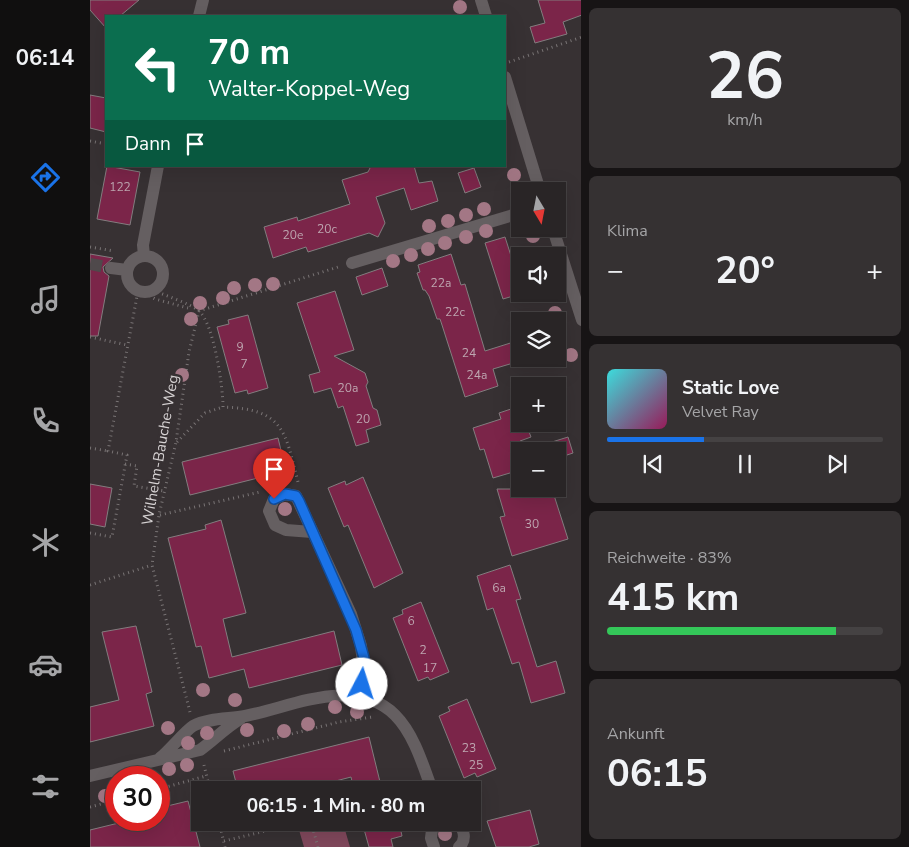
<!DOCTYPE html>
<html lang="de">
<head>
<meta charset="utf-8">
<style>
  :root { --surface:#292526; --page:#353132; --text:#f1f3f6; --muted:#a5a5a7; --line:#454243; --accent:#1a73e8 }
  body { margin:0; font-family:"Nunito Sans",sans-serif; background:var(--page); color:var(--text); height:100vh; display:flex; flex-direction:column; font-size:19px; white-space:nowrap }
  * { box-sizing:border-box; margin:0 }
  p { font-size:16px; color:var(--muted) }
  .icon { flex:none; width:28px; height:28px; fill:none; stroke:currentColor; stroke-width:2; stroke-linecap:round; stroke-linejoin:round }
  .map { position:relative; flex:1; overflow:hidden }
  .panel { display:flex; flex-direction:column; gap:8px; padding:8px; background:#171415; width:328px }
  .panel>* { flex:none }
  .banner { position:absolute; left:15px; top:15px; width:401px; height:152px; border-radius:0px; box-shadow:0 5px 20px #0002,0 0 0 1px var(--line); background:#0b6e4f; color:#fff; overflow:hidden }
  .needle { width:32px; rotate:170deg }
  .fabs { position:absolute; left:421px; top:182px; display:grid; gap:10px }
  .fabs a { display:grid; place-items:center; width:55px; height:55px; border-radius:0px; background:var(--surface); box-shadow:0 5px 20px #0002,0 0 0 1px var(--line); font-size:25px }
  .speed { position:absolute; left:15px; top:766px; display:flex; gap:10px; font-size:25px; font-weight:700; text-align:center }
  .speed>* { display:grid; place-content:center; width:65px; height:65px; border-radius:50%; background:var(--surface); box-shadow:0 5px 20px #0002,0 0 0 1px var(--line); line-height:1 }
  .speed .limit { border:8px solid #d22; background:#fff; color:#111 }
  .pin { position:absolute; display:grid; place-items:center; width:42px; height:42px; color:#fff; margin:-51px -21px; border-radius:50% 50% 50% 0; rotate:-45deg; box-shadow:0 0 5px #0007 }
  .pin .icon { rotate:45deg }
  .me { position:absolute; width:55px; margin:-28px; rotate:5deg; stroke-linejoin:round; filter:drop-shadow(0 0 4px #0008) }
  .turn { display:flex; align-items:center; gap:18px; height:105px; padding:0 20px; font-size:22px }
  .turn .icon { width:65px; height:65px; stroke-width:2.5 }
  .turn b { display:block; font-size:35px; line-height:42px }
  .then { display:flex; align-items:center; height:48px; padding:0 20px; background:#0003; gap:10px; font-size:19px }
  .big { font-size:38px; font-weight:700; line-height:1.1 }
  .panel .card { flex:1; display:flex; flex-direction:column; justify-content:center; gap:8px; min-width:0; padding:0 18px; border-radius:8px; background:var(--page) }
  .panel .dial { align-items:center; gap:0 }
  .dial b { font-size:65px; line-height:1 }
  .song { display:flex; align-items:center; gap:15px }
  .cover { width:60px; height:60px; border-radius:8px; background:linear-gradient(135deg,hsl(180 70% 55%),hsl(330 70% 35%)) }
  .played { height:5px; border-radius:2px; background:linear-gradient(90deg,var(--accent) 35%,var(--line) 35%) }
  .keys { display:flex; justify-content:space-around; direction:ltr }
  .heat { display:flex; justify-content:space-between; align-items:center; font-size:28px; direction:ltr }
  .charge { height:8px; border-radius:4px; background:linear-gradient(90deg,#34c759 83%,var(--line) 0) }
  .trip { position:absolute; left:101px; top:781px; width:290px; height:50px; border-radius:0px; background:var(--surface); box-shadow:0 5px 20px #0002,0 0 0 1px var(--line); font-weight:700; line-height:50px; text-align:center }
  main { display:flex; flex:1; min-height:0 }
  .dock { display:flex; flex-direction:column; width:90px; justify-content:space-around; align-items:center; background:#100f0f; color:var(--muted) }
  .dock .icon { width:35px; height:35px }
  .dock .selected { color:var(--accent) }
  .dock b { font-size:22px; color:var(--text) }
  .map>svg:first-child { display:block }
  .green { fill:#81485c }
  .building { fill:#7b2549; stroke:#837d7f }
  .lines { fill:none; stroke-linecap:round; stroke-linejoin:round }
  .street-tunnel { stroke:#4f494b; stroke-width:12; stroke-dasharray:12 6; stroke-linecap:butt }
  .path { stroke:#797475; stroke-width:3; stroke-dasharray:1 4; stroke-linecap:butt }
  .street { stroke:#655f61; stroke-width:12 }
  .secondary { stroke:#655f61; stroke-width:12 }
  .tree { fill:#a37785 }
  .route-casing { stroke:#114b97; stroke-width:12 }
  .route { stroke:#1a73e8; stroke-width:9 }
  .labels { text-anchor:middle; stroke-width:5; stroke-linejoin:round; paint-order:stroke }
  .number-label { font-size:12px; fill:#bea6b0 }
  .street-label { font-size:15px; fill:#d5d1d2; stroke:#373133 }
</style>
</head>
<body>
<main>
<nav class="dock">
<b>06:14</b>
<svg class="icon selected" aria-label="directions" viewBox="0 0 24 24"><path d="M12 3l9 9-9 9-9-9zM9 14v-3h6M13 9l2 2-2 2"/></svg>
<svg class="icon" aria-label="music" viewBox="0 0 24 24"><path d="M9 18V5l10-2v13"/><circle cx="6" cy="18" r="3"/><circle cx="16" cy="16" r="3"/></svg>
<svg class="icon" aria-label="phone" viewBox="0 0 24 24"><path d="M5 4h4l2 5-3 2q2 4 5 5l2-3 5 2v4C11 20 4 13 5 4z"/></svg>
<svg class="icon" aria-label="climate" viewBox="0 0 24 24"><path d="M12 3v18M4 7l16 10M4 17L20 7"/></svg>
<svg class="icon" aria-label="car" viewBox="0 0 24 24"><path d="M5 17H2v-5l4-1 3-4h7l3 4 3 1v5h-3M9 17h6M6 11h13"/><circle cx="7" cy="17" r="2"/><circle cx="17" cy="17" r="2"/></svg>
<svg class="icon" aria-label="filters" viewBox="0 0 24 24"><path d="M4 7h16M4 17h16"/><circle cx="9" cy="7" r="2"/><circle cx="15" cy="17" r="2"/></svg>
</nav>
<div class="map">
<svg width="492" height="847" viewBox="0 0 492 847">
  <rect width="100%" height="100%" fill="#373133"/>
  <path class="green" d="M 207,823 L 253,823 L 260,847 L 214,847 Z"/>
  <path class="building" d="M 0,0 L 49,0 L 30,16 L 16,16 L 16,28 L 0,10 Z
    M 448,0 L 492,0 L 492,15 L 473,22 L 477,34 L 445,43 L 440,27 L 455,23 Z
    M 0,95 L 16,98 L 16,132 L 0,128 Z
    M 17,166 L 50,172 L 40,225 L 7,219 Z
    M 281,166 L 324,166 L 329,183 L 342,181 L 348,201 L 321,210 L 314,188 L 286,197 L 295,223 L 288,237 L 279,233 L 218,252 L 216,247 L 183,258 L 174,227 L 207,217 L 208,221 L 260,204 L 252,180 L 278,172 Z
    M 384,168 L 391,187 L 375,193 L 368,173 Z
    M 415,237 L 430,284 L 430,294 L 413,299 L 395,243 Z
    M 0,254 L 23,258 L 13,267 L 14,272 L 19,276 L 8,336 L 0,336 Z
    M 361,254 L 371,285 L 375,284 L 395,351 L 430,340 L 430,361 L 403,369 L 408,386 L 375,397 L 352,325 L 350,319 L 347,319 L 339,296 L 335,290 L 333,290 L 327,273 L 330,272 L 328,265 Z
    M 292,268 L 298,286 L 272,295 L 266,277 Z
    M 245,291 L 264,350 L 244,356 L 275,373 L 278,382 L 276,386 L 283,408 L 287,410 L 291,425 L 276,430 L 279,442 L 266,446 L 253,406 L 248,408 L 241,388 L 224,393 L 219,375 L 230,372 L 207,303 Z
    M 158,315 L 178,388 L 158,394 L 157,390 L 145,393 L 127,327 L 139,324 L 138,320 Z
    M 430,406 L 430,424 L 436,424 L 441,437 L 430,441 L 430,470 L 403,478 L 394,449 L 390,450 L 383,428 L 411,419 L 409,413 Z
    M 478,437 L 483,453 L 468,458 L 468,451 L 464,451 L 462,442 Z
    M 188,438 L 196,471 L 100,495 L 92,462 Z
    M 273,477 L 313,573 L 284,588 L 258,525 L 254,527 L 238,488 L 255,481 L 256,485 Z
    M 0,484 L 22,488 L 15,527 L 0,524 Z
    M 407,489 L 462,489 L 478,539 L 422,556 L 410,517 L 415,516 Z
    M 131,520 L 156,613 L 133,619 L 142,657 L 244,631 L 252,665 L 159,688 L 154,669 L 119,678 L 111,646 L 106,647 L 78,538 L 116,529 L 115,525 Z
    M 420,565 L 431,599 L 426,600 L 447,667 L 466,661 L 475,693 L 441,703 L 429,662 L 422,664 L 403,608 L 397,610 L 387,576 Z
    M 331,602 L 359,672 L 340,680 L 338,677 L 328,681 L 303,618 L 313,614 L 312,610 Z
    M 46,626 L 62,692 L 56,694 L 64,726 L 0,742 L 0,707 L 29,700 L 12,632 Z
    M 377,699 L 406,769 L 387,777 L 385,773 L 374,778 L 349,716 L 360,711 L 358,707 Z
    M 279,737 L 292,790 L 264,790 L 261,777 L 211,790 L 148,790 L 143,771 Z
    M 98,801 L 110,847 L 0,847 L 0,830 L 41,820 L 69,820 L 69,808 Z
    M 440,810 L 449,844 L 439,847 L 406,847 L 397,821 Z
    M 272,822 L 309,822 L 312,836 L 301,839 L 303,847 L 279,847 Z"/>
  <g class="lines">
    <path class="street-tunnel" d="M 0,264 L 21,268"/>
    <path class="path" d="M 419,62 L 492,37
      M 0,141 L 16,144
      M 0,247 L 24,251
      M 63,290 C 76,296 99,303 109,311 C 124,324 133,387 133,407 C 194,409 195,431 208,482
      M 55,293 L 65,299 L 98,308
      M 0,337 L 37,345
      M 87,442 L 115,413 L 133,407
      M 0,448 L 18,451
      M 35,464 L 47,466 L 44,486 L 74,491
      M 70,515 L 170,492
      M 0,533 L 22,537 L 37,455 L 18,451 L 48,291
      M 0,585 L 62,565
      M 100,712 L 62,565 L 69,515 L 86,442 L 99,352 L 109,311 L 248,267
      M 134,751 L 249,722 L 282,717
      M 114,765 L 120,790
      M 69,789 L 116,776
      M 0,807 L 26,800
      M 129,822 L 135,847
      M 221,822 L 228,847
      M 134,841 L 213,822"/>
    <path class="street" d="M 109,16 L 113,0
      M37 274a18 18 0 1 1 36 0a18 18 0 1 1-36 0Z
      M 54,256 L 53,245 L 68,166
      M 262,263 L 430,213
      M 21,268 L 37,270
      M 222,532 L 196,530 L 185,525 L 179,511 L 184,499 L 195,494 L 206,496 L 261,614 L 271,646 L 274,671 L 268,697
      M 70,758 C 80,750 95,731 103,726 C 118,718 139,719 155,716 C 202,707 264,675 305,715 C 324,734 333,765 342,790
      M 0,776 L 110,750 C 124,740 135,728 150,719
      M 343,822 L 341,838 L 344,847
      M 368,822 C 374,830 377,840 369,847"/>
    <path class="secondary" d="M 391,0 L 396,16
      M 415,77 L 450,191
      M 463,229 L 492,320"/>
  </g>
  <g class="tree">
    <circle cx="370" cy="7" r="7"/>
    <circle cx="424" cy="175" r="7"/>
    <circle cx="394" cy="209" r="7"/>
    <circle cx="376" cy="215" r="7"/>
    <circle cx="358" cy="221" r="7"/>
    <circle cx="339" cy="226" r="7"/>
    <circle cx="396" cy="231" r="7"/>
    <circle cx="443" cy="236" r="7"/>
    <circle cx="376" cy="237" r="7"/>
    <circle cx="355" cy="243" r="7"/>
    <circle cx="338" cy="249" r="7"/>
    <circle cx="321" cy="255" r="7"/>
    <circle cx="303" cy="261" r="7"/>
    <circle cx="183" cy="284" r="7"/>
    <circle cx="165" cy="285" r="7"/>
    <circle cx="144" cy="288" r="7"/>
    <circle cx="133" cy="298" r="7"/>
    <circle cx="110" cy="303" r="7"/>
    <circle cx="465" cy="313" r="7"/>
    <circle cx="101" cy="319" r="7"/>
    <circle cx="481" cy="355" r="7"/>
    <circle cx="92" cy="375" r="7"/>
    <circle cx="195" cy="509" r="7"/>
    <circle cx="288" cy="685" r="7"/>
    <circle cx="113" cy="690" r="7"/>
    <circle cx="145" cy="700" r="7"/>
    <circle cx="245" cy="707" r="7"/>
    <circle cx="267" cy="712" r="7"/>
    <circle cx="218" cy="724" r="7"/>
    <circle cx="78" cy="728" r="7"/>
    <circle cx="157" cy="730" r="7"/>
    <circle cx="194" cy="731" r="7"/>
    <circle cx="117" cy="733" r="7"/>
    <circle cx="98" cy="743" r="7"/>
    <circle cx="97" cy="765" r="7"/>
    <circle cx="79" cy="769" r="7"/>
    <circle cx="15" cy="796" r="7"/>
    <circle cx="355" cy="834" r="7"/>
  </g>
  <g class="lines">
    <defs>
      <path id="route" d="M 184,499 L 195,494 L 206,496 L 209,501 L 266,630 L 274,658 L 272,684"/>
    </defs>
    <use href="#route" class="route-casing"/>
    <use href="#route" class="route"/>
  </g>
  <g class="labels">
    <g class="number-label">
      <text x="30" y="191">122</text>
      <text x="237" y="233">20c</text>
      <text x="203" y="239">20e</text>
      <text x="351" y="287">22a</text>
      <text x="365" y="316">22c</text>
      <text x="150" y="351">9</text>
      <text x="379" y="357">24</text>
      <text x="154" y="368">7</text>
      <text x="387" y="379">24a</text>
      <text x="258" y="392">20a</text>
      <text x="273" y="423">20</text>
      <text x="442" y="528">30</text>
      <text x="409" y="592">6a</text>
      <text x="321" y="625">6</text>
      <text x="333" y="654">2</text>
      <text x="340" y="672">17</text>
      <text x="379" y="752">23</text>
      <text x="386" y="769">25</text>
    </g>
    <g class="street-label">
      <text transform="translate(70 450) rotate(-80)" y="5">Wilhelm-Bauche-Weg</text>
    </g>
  </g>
</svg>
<div class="fabs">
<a><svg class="needle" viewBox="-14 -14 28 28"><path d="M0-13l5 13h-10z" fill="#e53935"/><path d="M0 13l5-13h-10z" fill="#a5a5a7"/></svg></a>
<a><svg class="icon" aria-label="sound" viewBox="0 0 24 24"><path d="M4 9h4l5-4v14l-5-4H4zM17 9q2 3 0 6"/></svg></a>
<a><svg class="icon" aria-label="layers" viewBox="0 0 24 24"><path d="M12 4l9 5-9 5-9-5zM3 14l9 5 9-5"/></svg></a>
<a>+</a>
<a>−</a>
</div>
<div class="speed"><div class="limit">30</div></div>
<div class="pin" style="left:184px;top:499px;background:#d93025"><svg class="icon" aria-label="arrive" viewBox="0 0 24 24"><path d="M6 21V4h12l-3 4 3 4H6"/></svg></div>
<svg class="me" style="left:272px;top:684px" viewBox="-20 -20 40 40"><circle r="19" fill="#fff"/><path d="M0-13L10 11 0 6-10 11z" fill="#1a73e8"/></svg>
<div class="trip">06:15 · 1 Min. · 80 m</div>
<div class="banner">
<div class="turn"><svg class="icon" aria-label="left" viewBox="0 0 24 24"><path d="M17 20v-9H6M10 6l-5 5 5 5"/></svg><div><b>70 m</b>Walter-Koppel-Weg</div></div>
<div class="then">Dann<svg class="icon" aria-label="arrive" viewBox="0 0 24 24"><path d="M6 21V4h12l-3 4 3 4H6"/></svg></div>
</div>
</div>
<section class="panel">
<div class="card dial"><b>26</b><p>km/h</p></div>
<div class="card"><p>Klima</p>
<div class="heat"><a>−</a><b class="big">20°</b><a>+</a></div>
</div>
<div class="card">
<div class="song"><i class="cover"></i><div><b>Static Love</b><p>Velvet Ray</p></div></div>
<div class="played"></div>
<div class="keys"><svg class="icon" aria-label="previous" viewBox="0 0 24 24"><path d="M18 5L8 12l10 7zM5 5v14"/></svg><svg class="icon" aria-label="pause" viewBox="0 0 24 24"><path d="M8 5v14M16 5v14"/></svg><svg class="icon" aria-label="next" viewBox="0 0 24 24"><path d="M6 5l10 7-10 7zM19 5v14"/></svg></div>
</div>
<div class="card"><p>Reichweite · 83%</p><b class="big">415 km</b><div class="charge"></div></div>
<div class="card"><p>Ankunft</p><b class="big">06:15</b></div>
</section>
</main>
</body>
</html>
